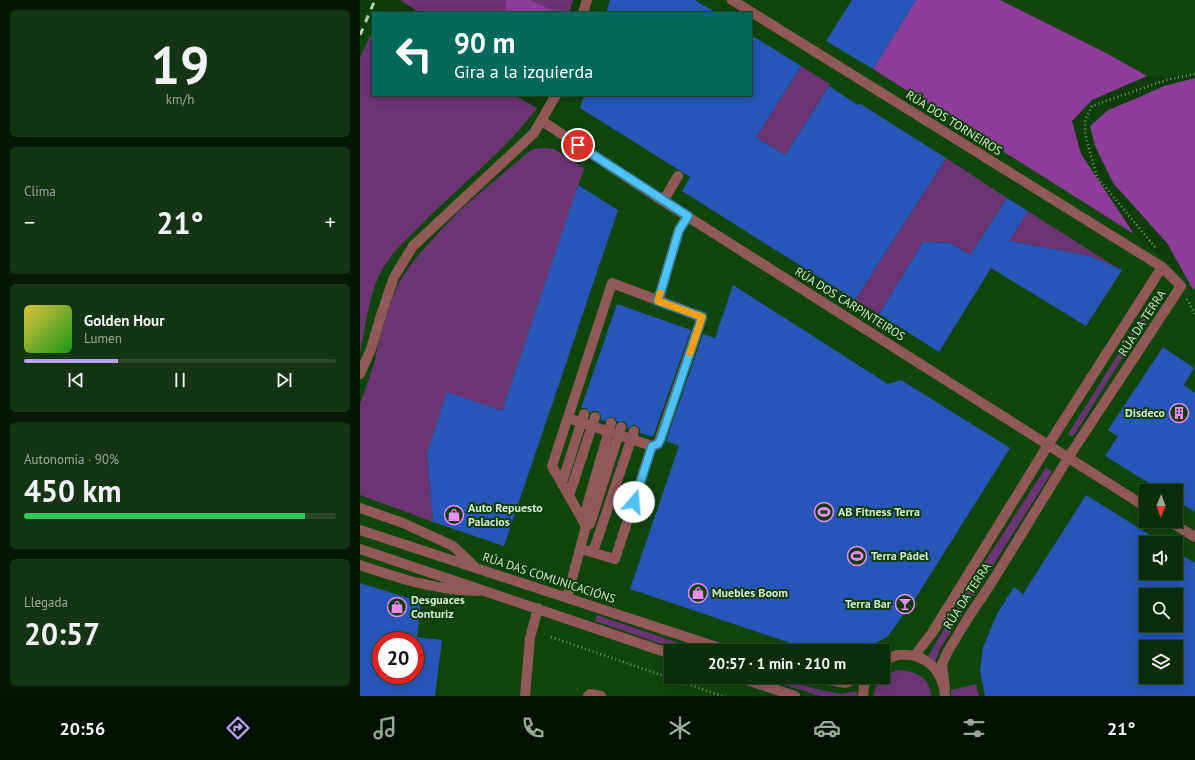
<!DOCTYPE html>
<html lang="es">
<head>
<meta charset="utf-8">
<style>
  :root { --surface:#0b2d08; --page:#143512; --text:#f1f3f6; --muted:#9aa89c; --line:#2b4929; --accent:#bca0f2 }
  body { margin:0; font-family:"PT Sans",sans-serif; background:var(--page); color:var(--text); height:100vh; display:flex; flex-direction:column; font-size:15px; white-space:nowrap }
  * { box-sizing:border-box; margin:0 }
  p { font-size:13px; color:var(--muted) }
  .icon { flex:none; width:22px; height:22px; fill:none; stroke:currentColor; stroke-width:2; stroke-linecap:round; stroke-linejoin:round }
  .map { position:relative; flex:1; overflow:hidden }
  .sheet { display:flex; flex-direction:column; gap:10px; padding:10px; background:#061904; width:360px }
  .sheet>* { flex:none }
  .guide { position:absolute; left:12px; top:12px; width:380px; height:84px; border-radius:0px; box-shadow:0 2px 10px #0003,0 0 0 1px var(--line); background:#00695c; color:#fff; overflow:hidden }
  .needle { width:26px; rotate:181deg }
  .tools { position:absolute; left:779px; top:484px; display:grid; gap:8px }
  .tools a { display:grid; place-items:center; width:44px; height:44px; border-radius:0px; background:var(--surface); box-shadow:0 2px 10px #0003,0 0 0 1px var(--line); font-size:20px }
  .speed { position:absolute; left:12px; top:632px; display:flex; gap:8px; font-size:20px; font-weight:700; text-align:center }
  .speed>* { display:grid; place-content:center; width:52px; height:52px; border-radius:50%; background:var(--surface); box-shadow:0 2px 10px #0003,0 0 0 1px var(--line); line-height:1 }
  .speed .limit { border:6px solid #d22; background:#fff; color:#111 }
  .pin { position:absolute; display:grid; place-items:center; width:34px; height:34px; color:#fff; margin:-17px; border:2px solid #fff; border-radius:50%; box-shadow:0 1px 4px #0007 }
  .me { position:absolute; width:44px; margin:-22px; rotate:18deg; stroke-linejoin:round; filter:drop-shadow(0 0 3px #0008) }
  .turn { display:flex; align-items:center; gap:14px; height:84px; padding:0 16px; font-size:18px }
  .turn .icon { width:52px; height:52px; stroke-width:2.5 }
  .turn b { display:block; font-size:28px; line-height:34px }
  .big { font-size:30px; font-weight:700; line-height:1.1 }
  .sheet .tile { flex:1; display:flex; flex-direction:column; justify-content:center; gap:6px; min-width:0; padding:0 14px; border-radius:6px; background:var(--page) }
  .sheet .dial { align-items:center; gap:0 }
  .dial b { font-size:52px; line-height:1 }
  .song { display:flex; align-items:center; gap:12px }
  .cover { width:48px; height:48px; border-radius:6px; background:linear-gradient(135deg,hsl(50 70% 55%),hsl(120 70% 35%)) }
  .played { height:4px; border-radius:2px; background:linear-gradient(90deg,var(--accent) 30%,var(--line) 30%) }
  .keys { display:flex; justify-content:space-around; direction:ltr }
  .heat { display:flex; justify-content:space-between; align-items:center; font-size:22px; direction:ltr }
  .charge { height:6px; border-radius:3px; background:linear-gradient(90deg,#34c759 90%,var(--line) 0) }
  .trip { position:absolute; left:304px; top:644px; width:226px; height:40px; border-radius:0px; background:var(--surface); box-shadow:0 2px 10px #0003,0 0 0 1px var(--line); font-weight:700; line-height:40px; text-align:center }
  .menu { display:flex; height:64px; justify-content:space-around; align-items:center; background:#041203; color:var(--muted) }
  .menu .icon { width:28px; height:28px }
  .menu .active { color:var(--accent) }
  .menu b { font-size:18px; color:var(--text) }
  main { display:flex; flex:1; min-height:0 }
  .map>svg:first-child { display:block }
  .built { fill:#10450c; fill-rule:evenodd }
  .green { fill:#6b3473 }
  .forest { fill:#8e3c9a }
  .building { fill:#2657b8; fill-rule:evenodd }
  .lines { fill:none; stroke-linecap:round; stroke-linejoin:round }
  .path { stroke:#779973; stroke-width:2.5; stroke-dasharray:1 3; stroke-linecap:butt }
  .minor { stroke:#915a58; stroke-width:10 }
  .rail { stroke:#b7d2b4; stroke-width:3; stroke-dasharray:7 7; stroke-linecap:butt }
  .route-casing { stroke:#337fa1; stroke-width:10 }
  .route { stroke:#4fc3f7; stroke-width:7 }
  .slow { stroke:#f59e0b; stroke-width:7 }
  .labels { text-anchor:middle; stroke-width:4; stroke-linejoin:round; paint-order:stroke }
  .street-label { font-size:12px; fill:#d2eacf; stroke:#0f3c0b }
  .poi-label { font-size:12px; font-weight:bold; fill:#d2eacf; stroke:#0f3c0b; text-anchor:start }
</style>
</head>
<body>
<main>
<section class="sheet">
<div class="tile dial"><b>19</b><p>km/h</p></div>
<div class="tile"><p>Clima</p>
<div class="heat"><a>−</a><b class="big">21°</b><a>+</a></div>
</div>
<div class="tile">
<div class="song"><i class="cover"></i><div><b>Golden Hour</b><p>Lumen</p></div></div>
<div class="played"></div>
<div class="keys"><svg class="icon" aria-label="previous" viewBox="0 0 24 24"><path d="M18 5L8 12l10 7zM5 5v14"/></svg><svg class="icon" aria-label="pause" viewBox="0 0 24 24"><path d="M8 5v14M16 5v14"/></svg><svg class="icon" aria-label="next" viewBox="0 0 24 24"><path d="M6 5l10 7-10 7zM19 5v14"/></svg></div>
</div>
<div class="tile"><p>Autonomía · 90%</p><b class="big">450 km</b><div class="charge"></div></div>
<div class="tile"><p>Llegada</p><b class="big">20:57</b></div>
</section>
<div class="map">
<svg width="835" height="696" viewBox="0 0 835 696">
  <rect width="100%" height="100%" fill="#0f3c0b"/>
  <path class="built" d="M 227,0 L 556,0 L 513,69 L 774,234 L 831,283 L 835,291 L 835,696 L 0,696 L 0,35 L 10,11 L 13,13 L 13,95 L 155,95 L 177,108 L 182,121 L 196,95 L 391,95 L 391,13 L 223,13 ZM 786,491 L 816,491 L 816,521 L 786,521 ZM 786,543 L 816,543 L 816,573 L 786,573 ZM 786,595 L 816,595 L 816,625 L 786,625 ZM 21,641 L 55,641 L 55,675 L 21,675 ZM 786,647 L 816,647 L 816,677 L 786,677 ZM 311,651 L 523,651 L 523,677 L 311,677 Z
    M 640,0 L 835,0 L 835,76 L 787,76 L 748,54 Z"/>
  <path class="green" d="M 40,0 L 146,0 L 146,13 L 60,13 Z
    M 170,0 L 213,0 L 209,13 L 201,13 Z
    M 13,29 L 13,95 L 154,95 L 177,108 C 144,152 100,185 62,224 C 46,240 29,255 19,276 C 8,299 6,326 0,352 L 0,58 Z
    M 441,66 L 470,84 L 425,155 L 396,137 Z
    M 184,148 L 194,149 L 224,168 L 142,411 L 87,393 L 67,453 L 73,522 L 0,495 L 0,404 L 14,364 L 19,341 L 27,312 L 38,284 L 47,270 L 59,254 L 82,229 L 100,210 L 167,153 L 173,149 Z
    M 586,158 L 647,198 L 610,255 L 590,243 L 563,242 L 519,314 L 495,300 Z
    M 668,211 L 759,269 L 730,256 L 649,241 Z
    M 799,289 L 803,293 L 714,435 L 711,436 L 708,434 Z
    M 686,467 L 692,472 L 580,649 L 575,662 L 568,656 L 615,577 Z
    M 237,615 L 342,651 L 322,651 L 235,621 Z
    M 537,670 C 553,670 571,677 571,696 L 514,696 C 514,682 526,675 537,670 Z
    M 400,677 L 418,677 L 456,689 L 482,694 L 497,691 L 497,696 L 460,696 Z
    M 616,684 L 619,696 L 591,696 L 591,690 Z"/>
  <path class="forest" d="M 146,0 L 170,0 L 201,13 L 146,13 Z
    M 556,0 L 640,0 L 748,54 L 787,76 L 732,100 L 712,121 L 721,154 L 774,234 L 513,69 Z
    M 835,78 L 835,290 L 832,288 L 807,243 L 753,183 L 735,146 L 730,126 L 748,110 L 775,99 L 804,86 Z"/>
  <path class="building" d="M 250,0 L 335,0 L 356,13 L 246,13 Z
    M 492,0 L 556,0 L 513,69 L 466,41 Z
    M 391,35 L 441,66 L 396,137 L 425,155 L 469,86 L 498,105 L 499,103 L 586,158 L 495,300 L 322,191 L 330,177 L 220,108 L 224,95 L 391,95 Z
    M 218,185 L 258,210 L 144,546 L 73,522 L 67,453 L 87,392 L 142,411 Z
    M 647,198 L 668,211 L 649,241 L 730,256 L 762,270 L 726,326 L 631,268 L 579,352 L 519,314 L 563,242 L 590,243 L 610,255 Z
    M 373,285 L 528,384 L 541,380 L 650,448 L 555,599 L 527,637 L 516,643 L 491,651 L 454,651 L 270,589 L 319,446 L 306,441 L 343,334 L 355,338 Z
    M 257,304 L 331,330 L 293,437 L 280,433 L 280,429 L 276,425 L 272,425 L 268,429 L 266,423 L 263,421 L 257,422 L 255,418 L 250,417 L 245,421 L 241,420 L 241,415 L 237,411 L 233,411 L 230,413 L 226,408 L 221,408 Z
    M 803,347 L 834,368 L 824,385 L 835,393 L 835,512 L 816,500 L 816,491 L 802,491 L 745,456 L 758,436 L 748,430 Z
    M 726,495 L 803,543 L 786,543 L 786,573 L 816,573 L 816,552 L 835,563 L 835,696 L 625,696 L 620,671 L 623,647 L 638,612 L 654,587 L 663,594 ZM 786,595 L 816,595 L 816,625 L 786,625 ZM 786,647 L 816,647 L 816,677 L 786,677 Z
    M 0,583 L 61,602 L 57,637 L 82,640 L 75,696 L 0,696 ZM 21,641 L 55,641 L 55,675 L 21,675 Z"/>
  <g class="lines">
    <path class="path" d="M 795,247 L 737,177 L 725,134 L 725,120 L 732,106 L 806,80 L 835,74
      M 827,299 L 835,314
      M 191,637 L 362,696"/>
    <path class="minor" d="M 372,0 L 802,267 L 821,286 L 708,458 L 632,582 L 608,618 L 588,651 L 582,664 L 585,689
      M 223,13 L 227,0
      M 182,121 L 303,201 L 786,507
      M 303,201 L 318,176
      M 298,301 L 319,230 L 328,216
      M 0,374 L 11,349 L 22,312 L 34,277 L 53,246 L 174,133 L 196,95
      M 202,483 L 224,414
      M 209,496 L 235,417
      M 0,508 L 43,523 L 93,546 L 114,566
      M 223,520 L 251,423
      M 809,521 L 835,537
      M 226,526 L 230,524 L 261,427
      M 0,530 L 369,651
      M 0,549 L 311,654
      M 221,549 L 255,559 L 292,446
      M 233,552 L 274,431
      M 0,565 C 39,578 77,591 119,591
      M 207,598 L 226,526 L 192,466 L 252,283 L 342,317 L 298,444 L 292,446 L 208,418
      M 554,656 L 572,633 L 688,445 L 802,267
      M 523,661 C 528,659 533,656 538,655 C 565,652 583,670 585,696
      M 378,677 L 435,696
      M 453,677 L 485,683 L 500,677
      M 165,696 L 170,638 L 178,608
      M 228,696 L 230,694 L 241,696
      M 503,696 L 504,686 L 508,677"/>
    <path class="rail" d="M 0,35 L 15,0"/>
  </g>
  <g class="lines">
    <defs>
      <path id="route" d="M 218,145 L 328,216 L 319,230 L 298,301 L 342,317 L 301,438 L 298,444 L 292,446 L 274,502"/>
    </defs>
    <use href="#route" class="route-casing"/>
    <use href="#route" class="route"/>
    <path class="slow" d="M 300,293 L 298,301 L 342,317 L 330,353"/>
  </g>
  <defs>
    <symbol id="building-ring" viewBox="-11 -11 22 22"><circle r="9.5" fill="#0f3c0b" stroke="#ec8cfb" stroke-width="1.5"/><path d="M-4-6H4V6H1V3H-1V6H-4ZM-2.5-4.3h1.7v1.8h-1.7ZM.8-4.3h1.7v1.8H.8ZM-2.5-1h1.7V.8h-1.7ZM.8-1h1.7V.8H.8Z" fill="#ec8cfb"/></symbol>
    <symbol id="stadium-ring" viewBox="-11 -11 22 22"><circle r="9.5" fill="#0f3c0b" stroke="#ec8cfb" stroke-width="1.5"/><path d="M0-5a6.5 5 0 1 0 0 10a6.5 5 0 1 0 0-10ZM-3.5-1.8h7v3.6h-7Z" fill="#ec8cfb"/></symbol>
    <symbol id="shop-ring" viewBox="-11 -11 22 22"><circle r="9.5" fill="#0f3c0b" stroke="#ec8cfb" stroke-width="1.5"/><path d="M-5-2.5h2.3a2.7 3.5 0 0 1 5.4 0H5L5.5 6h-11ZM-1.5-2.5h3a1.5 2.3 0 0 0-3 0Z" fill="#ec8cfb"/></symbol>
    <symbol id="bar-ring" viewBox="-11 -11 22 22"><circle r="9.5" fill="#0f3c0b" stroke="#ec8cfb" stroke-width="1.5"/><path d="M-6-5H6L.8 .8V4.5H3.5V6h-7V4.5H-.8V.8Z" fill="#ec8cfb"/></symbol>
  </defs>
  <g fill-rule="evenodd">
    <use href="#building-ring" x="808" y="402" width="22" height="22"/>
    <use href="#stadium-ring" x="453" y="501" width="22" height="22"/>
    <use href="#shop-ring" x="83" y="504" width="22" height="22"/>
    <use href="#stadium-ring" x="486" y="545" width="22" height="22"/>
    <use href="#shop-ring" x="327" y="582" width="22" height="22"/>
    <use href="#bar-ring" x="534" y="593" width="22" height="22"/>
    <use href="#shop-ring" x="26" y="596" width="22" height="22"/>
  </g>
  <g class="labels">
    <g class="street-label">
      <text transform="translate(594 123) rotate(32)" y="4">RÚA DOS TORNEIROS</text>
      <text transform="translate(490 304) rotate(32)" y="4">RÚA DOS CARPINTEIROS</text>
      <text transform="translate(782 323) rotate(-57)" y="4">RÚA DA TERRA</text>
      <text transform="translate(189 578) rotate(18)" y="4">RÚA DAS COMUNICACIÓNS</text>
      <text transform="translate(607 596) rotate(-57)" y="4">RÚA DA TERRA</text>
    </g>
    <g class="poi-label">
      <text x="805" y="417" text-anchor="end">Disdeco</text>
      <text x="108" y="512">Auto Repuesto<tspan x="108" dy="14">Palacios</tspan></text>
      <text x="478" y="516">AB Fitness Terra</text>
      <text x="511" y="560">Terra Pádel</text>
      <text x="352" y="597">Muebles Boom</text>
      <text x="51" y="604">Desguaces<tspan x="51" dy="14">Conturiz</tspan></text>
      <text x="531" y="608" text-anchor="end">Terra Bar</text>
    </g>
  </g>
</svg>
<div class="tools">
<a><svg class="needle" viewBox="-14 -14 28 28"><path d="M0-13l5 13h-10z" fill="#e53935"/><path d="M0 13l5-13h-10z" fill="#9aa89c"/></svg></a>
<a><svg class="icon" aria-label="sound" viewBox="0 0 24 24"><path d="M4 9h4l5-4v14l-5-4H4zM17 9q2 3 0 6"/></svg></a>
<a><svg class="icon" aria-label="search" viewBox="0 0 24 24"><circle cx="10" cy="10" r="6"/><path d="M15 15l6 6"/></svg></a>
<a><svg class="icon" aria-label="layers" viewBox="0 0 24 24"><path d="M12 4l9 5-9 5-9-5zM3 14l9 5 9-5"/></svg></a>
</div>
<div class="speed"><div class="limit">20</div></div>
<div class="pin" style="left:218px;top:145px;background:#d93025"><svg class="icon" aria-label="arrive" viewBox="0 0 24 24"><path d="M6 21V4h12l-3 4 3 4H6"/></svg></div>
<svg class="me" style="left:274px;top:502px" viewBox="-20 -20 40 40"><circle r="19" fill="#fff"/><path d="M0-13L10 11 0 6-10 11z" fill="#4fc3f7"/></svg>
<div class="trip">20:57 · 1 min · 210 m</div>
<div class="guide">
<div class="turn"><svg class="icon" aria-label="left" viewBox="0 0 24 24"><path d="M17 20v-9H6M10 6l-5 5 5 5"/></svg><div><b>90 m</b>Gira a la izquierda</div></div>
</div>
</div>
</main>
<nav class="menu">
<b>20:56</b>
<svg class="icon active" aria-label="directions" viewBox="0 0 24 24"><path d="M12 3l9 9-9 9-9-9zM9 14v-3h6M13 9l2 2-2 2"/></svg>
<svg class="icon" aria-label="music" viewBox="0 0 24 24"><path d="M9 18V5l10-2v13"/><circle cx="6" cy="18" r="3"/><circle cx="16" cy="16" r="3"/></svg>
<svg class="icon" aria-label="phone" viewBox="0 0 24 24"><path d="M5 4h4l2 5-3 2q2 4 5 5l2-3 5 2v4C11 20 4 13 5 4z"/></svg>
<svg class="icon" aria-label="climate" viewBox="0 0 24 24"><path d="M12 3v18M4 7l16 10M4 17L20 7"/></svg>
<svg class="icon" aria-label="car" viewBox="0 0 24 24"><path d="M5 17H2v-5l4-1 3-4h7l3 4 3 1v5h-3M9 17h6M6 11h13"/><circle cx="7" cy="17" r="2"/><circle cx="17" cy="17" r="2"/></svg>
<svg class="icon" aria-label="filters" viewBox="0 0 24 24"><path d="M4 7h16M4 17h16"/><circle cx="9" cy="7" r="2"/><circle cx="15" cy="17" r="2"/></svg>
<b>21°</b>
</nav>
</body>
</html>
